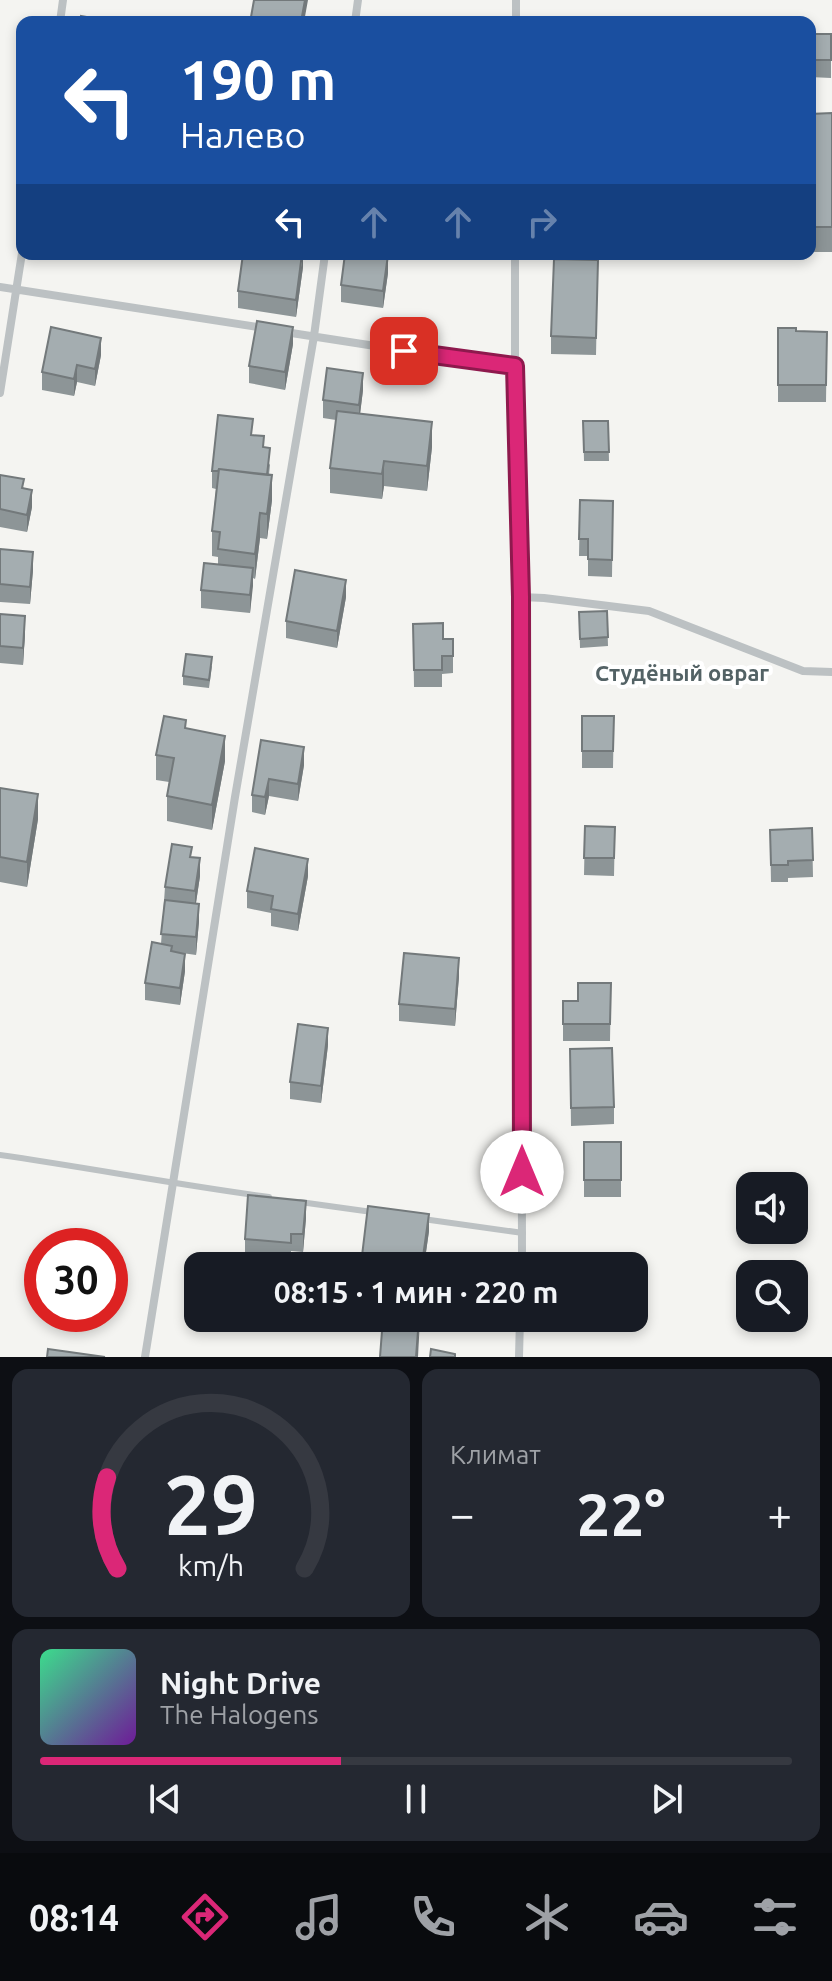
<!DOCTYPE html>
<html lang="ru">
<head>
<meta charset="utf-8">
<style>
  :root { --surface:#171b24; --page:#242831; --text:#f1f3f6; --muted:#9ea1a6; --line:#363941; --accent:#db2777 }
  body { margin:0; font-family:Ubuntu,sans-serif; background:var(--page); color:var(--text); height:100vh; display:flex; flex-direction:column; font-size:30px; white-space:nowrap }
  * { box-sizing:border-box; margin:0 }
  p { font-size:26px; color:var(--muted) }
  .icon { flex:none; width:44px; height:44px; fill:none; stroke:currentColor; stroke-width:2; stroke-linecap:round; stroke-linejoin:round }
  .map { position:relative; height:1357px; overflow:hidden }
  .sheet { display:flex; flex-direction:column; gap:12px; padding:12px; background:#0d0f14; flex:1 }
  .sheet>* { flex:none }
  .guide { position:absolute; left:16px; top:16px; width:800px; height:244px; border-radius:16px; box-shadow:0 4px 12px #0003; background:#1a4fa0; color:#fff; overflow:hidden }
  .buttons { position:absolute; left:736px; top:1172px; display:grid; gap:16px }
  .buttons a { display:grid; place-items:center; width:72px; height:72px; border-radius:16px; background:var(--surface); box-shadow:0 4px 12px #0003; font-size:40px }
  .speed { position:absolute; left:24px; top:1228px; display:flex; gap:16px; font-size:40px; font-weight:700; text-align:center }
  .speed>* { display:grid; place-content:center; width:104px; height:104px; border-radius:50%; background:var(--surface); box-shadow:0 4px 12px #0003; line-height:1 }
  .speed .limit { border:12px solid #d22; background:#fff; color:#111 }
  .pin { position:absolute; display:grid; place-items:center; width:68px; height:68px; color:#fff; margin:-34px; border-radius:16px; box-shadow:0 4px 12px #0006 }
  .me { position:absolute; width:88px; margin:-44px; rotate:0deg; stroke-linejoin:round; filter:drop-shadow(0 0 6px #0008) }
  .turn { display:flex; align-items:center; gap:28px; height:168px; padding:0 32px; font-size:36px }
  .turn .icon { width:104px; height:104px; stroke-width:2.5 }
  .turn b { display:block; font-size:56px; line-height:68px }
  .lanes { display:flex; align-items:center; height:76px; padding:0 32px; background:#0003; justify-content:center; gap:40px; direction:ltr }
  .lanes .off { opacity:.35 }
  .big { font-size:60px; font-weight:700; line-height:1.1 }
  .sheet .card { flex:1; display:flex; flex-direction:column; justify-content:center; gap:12px; min-width:0; padding:0 28px; border-radius:16px; background:var(--page) }
  .sheet .dial { align-items:center; gap:0 }
  .dial svg { height:208px; overflow:visible; fill:none; stroke:var(--line); stroke-width:7; stroke-linecap:round; text-anchor:middle }
  .dial text { fill:var(--text); stroke:none }
  .song { display:flex; align-items:center; gap:24px }
  .cover { width:96px; height:96px; border-radius:12px; background:linear-gradient(135deg,hsl(150 70% 55%),hsl(280 70% 35%)) }
  .played { height:8px; border-radius:4px; background:linear-gradient(90deg,var(--accent) 40%,var(--line) 40%) }
  .keys { display:flex; justify-content:space-around; direction:ltr }
  .heat { display:flex; justify-content:space-between; align-items:center; font-size:44px; direction:ltr }
  .sheet .tiles { flex:1; display:grid; gap:12px; grid-template-columns:1fr 1fr }
  .card:last-child { grid-column:span 2 }
  .trip { position:absolute; left:184px; top:1252px; width:464px; height:80px; border-radius:16px; background:var(--surface); box-shadow:0 4px 12px #0003; font-weight:700; line-height:80px; text-align:center }
  .tabs { display:flex; height:128px; justify-content:space-around; align-items:center; background:#090b0e; color:var(--muted) }
  .tabs .icon { width:56px; height:56px }
  .tabs .active { color:var(--accent) }
  .tabs b { font-size:36px; color:var(--text) }
  .map>svg:first-child { display:block }
  .lines { fill:none; stroke-linecap:round; stroke-linejoin:round }
  .lane { stroke:#bcc1c3; stroke-width:6 }
  .street { stroke:#bcc1c3; stroke-width:8 }
  .wall { fill:#8d9597 }
  .shaded-wall { fill:#73797b }
  .building { fill:#a4adb0; stroke:#73797b; stroke-width:2 }
  .route-casing { stroke:#8e194d; stroke-width:20 }
  .route { stroke:#db2777; stroke-width:14 }
  .labels { text-anchor:middle; stroke-width:8; stroke-linejoin:round; paint-order:stroke }
  .neighbourhood-label { font-size:22px; font-weight:bold; fill:#536265; stroke:#fff }
</style>
</head>
<body>
<div class="map">
<svg width="832" height="1357" viewBox="0 0 832 1357">
  <rect width="100%" height="100%" fill="#f4f4f1"/>
  <g class="lines">
    <path class="lane" d="M 0,1155 C 90,1168 179,1185 269,1197
      M 300,1202 L 372,1212
      M 423,1219 L 523,1233"/>
    <path class="street" d="M 516,0 L 516,22
      M 60,22 L 63,0
      M 355,22 L 358,0
      M 515,254 L 515,366 L 521,597 L 522,1266
      M 0,287 L 264,328
      M 285,332 L 465,360 L 515,366
      M 0,393 L 22,253
      M 521,597 L 544,598 L 649,611 L 803,671 L 832,672
      M 145,1357 L 235,797 L 314,336 L 325,254
      M 519,1357 L 520,1318"/>
  </g>
  <path class="wall" d="M 251,17 L 304,22 L 251,22 Z
    M 810,34 L 831,34 L 831,78 L 810,77 Z
    M 832,113 L 832,252 L 810,252 L 810,114 Z
    M 50,254 L 68,254 L 67,257 Z
    M 598,260 L 596,355 L 551,354 L 551,336 Z
    M 303,267 L 296,317 L 238,308 L 238,291 Z
    M 388,273 L 383,308 L 341,302 L 341,285 Z
    M 778,328 L 796,331 L 827,332 L 826,402 L 778,402 Z
    M 293,344 L 285,390 L 249,383 L 249,366 Z
    M 101,355 L 95,386 L 77,382 L 74,396 L 42,390 L 42,372 Z
    M 363,390 L 360,413 L 432,447 L 427,491 L 384,486 L 382,499 L 330,493 L 330,468 L 336,420 L 323,418 L 323,400 Z
    M 583,421 L 608,421 L 609,461 L 584,461 Z
    M 253,435 L 270,465 L 269,475 L 272,500 L 267,539 L 260,538 L 255,579 L 253,578 L 250,613 L 201,608 L 201,590 L 218,564 L 218,557 L 212,556 L 212,531 L 216,489 L 212,488 L 212,471 Z
    M 0,475 L 24,488 L 32,507 L 27,532 L 0,527 Z
    M 580,500 L 613,501 L 612,577 L 588,576 L 588,556 L 579,556 Z
    M 0,549 L 33,570 L 30,604 L 0,602 Z
    M 346,597 L 337,648 L 286,638 L 286,621 Z
    M 607,611 L 608,646 L 580,648 L 579,612 Z
    M 0,614 L 25,633 L 23,665 L 0,663 Z
    M 413,624 L 443,639 L 453,639 L 453,673 L 442,674 L 442,687 L 414,687 Z
    M 212,666 L 209,688 L 183,685 L 183,676 Z
    M 582,716 L 614,716 L 613,768 L 582,768 Z
    M 186,728 L 225,761 L 212,830 L 167,821 L 167,796 L 169,782 L 156,780 L 156,755 Z
    M 261,740 L 304,765 L 298,801 L 269,796 L 265,815 L 252,812 L 252,795 Z
    M 0,788 L 38,819 L 27,887 L 0,882 Z
    M 585,826 L 615,827 L 614,876 L 584,875 Z
    M 812,828 L 813,877 L 788,878 L 788,882 L 771,882 L 770,830 Z
    M 192,857 L 200,876 L 196,903 L 199,921 L 196,955 L 182,953 L 185,971 L 180,1005 L 145,1000 L 145,983 L 161,944 L 165,887 Z
    M 308,876 L 298,931 L 271,926 L 271,913 L 247,908 L 247,891 Z
    M 459,976 L 455,1026 L 399,1021 L 399,1004 Z
    M 611,983 L 610,1041 L 563,1041 L 563,1001 L 578,1001 Z
    M 328,1045 L 321,1103 L 290,1099 L 290,1082 Z
    M 570,1049 L 614,1107 L 614,1124 L 571,1126 Z
    M 584,1142 L 621,1142 L 621,1197 L 584,1197 Z
    M 306,1218 L 303,1252 L 291,1251 L 291,1261 L 245,1257 L 245,1239 Z
    M 429,1231 L 424,1266 L 362,1266 L 362,1256 Z
    M 55,1314 L 94,1314 L 93,1325 L 55,1320 Z"/>
  <path class="shaded-wall" d="M 305,0 L 308,0 L 304,22 L 301,22 Z
    M 303,254 L 303,267 L 296,317 L 296,300 Z
    M 388,255 L 388,273 L 383,308 L 383,291 Z
    M 293,327 L 293,344 L 285,390 L 285,372 Z
    M 101,338 L 101,355 L 95,386 L 95,369 Z
    M 77,365 L 77,382 L 74,396 L 74,379 Z
    M 363,373 L 363,390 L 359,423 L 359,405 Z
    M 432,422 L 432,447 L 427,491 L 427,466 Z
    M 384,461 L 384,486 L 382,499 L 382,474 Z
    M 272,475 L 272,500 L 267,539 L 267,514 Z
    M 32,490 L 32,507 L 27,532 L 27,515 Z
    M 260,513 L 260,538 L 255,579 L 255,554 Z
    M 33,552 L 33,570 L 30,604 L 30,587 Z
    M 253,568 L 253,586 L 250,613 L 250,595 Z
    M 346,580 L 346,597 L 337,648 L 337,631 Z
    M 25,616 L 25,633 L 23,665 L 23,648 Z
    M 225,736 L 225,761 L 212,830 L 212,805 Z
    M 304,747 L 304,765 L 298,801 L 298,784 Z
    M 269,779 L 269,796 L 265,815 L 265,797 Z
    M 38,794 L 38,819 L 27,887 L 27,862 Z
    M 200,858 L 200,876 L 195,909 L 195,891 Z
    M 308,859 L 308,876 L 298,931 L 298,914 Z
    M 199,904 L 199,921 L 196,955 L 196,937 Z
    M 185,954 L 185,971 L 180,1005 L 180,988 Z
    M 459,958 L 459,976 L 455,1026 L 455,1009 Z
    M 328,1028 L 328,1045 L 321,1103 L 321,1086 Z
    M 306,1201 L 306,1218 L 303,1252 L 303,1234 Z
    M 429,1214 L 429,1231 L 424,1266 L 422,1266 Z
    M 420,1318 L 418,1357 L 416,1357 Z"/>
  <path class="building" d="M 254,0 L 305,0 L 301,22 L 280,22 L 251,17 Z
    M 81,16 L 115,22 L 80,22 Z
    M 593,18 L 617,19 L 617,22 L 593,22 Z
    M 810,34 L 831,34 L 831,60 L 810,60 Z
    M 832,113 L 832,227 L 810,227 L 810,114 Z
    M 243,254 L 302,254 L 296,300 L 238,291 Z
    M 345,254 L 380,254 L 388,255 L 383,291 L 341,285 Z
    M 554,259 L 598,260 L 596,338 L 551,336 Z
    M 257,321 L 293,327 L 285,372 L 249,366 Z
    M 51,327 L 101,338 L 95,369 L 77,365 L 74,379 L 42,372 Z
    M 778,328 L 796,328 L 796,331 L 827,332 L 826,385 L 778,385 Z
    M 327,368 L 363,373 L 359,405 L 323,400 Z
    M 337,411 L 432,422 L 427,466 L 384,461 L 382,474 L 330,468 Z
    M 218,415 L 253,419 L 251,435 L 264,436 L 263,447 L 270,448 L 267,475 L 219,469 L 218,471 L 212,471 Z
    M 583,421 L 608,421 L 609,452 L 584,452 Z
    M 219,469 L 272,475 L 267,514 L 260,513 L 255,554 L 218,549 L 220,532 L 212,531 Z
    M 0,475 L 24,479 L 22,488 L 32,490 L 27,515 L 0,509 Z
    M 580,500 L 613,501 L 612,560 L 588,559 L 588,539 L 579,539 Z
    M 0,549 L 33,552 L 30,587 L 0,584 Z
    M 204,563 L 253,568 L 250,595 L 201,590 Z
    M 295,570 L 346,580 L 337,631 L 286,621 Z
    M 607,611 L 608,637 L 580,639 L 579,612 Z
    M 0,614 L 25,616 L 23,648 L 0,646 Z
    M 443,623 L 443,639 L 453,639 L 453,656 L 442,656 L 442,670 L 414,670 L 413,624 Z
    M 186,654 L 212,657 L 209,680 L 183,676 Z
    M 164,716 L 186,720 L 185,728 L 225,736 L 212,805 L 167,796 L 174,758 L 156,755 Z
    M 582,716 L 614,716 L 613,751 L 582,751 Z
    M 261,740 L 304,747 L 298,784 L 269,779 L 265,797 L 252,795 Z
    M 0,788 L 38,794 L 27,862 L 0,857 Z
    M 585,826 L 615,827 L 614,858 L 584,858 Z
    M 812,828 L 813,860 L 788,861 L 788,865 L 771,865 L 770,830 Z
    M 172,844 L 192,847 L 190,857 L 200,858 L 195,891 L 165,887 Z
    M 255,848 L 308,859 L 298,914 L 271,909 L 273,896 L 247,891 Z
    M 165,900 L 199,904 L 196,937 L 161,934 Z
    M 152,942 L 172,946 L 171,951 L 185,954 L 180,988 L 145,983 Z
    M 404,953 L 459,958 L 455,1009 L 399,1004 Z
    M 578,983 L 611,983 L 610,1024 L 563,1024 L 563,1001 L 578,1001 Z
    M 298,1024 L 328,1028 L 321,1086 L 290,1082 Z
    M 612,1048 L 614,1107 L 571,1108 L 570,1049 Z
    M 584,1142 L 621,1142 L 621,1180 L 584,1180 Z
    M 248,1195 L 306,1201 L 303,1234 L 291,1234 L 291,1243 L 245,1239 Z
    M 368,1206 L 429,1214 L 422,1264 L 362,1256 Z
    M 63,1238 L 101,1243 L 101,1246 L 62,1246 Z
    M 383,1318 L 419,1318 L 416,1357 L 380,1357 Z
    M 48,1349 L 105,1357 L 47,1357 Z
    M 431,1349 L 455,1354 L 455,1357 L 430,1357 Z"/>
  <g class="lines">
    <defs>
      <path id="route" d="M 404,351 L 515,366 L 521,597 L 522,1172"/>
    </defs>
    <use href="#route" class="route-casing"/>
    <use href="#route" class="route"/>
  </g>
  <g class="labels">
    <g class="neighbourhood-label">
      <text x="682" y="681">Студёный овраг</text>
    </g>
  </g>
</svg>
<div class="buttons">
<a><svg class="icon" aria-label="sound" viewBox="0 0 24 24"><path d="M4 9h4l5-4v14l-5-4H4zM17 9q2 3 0 6"/></svg></a>
<a><svg class="icon" aria-label="search" viewBox="0 0 24 24"><circle cx="10" cy="10" r="6"/><path d="M15 15l6 6"/></svg></a>
</div>
<div class="speed"><div class="limit">30</div></div>
<div class="pin" style="left:404px;top:351px;background:#d93025"><svg class="icon" aria-label="arrive" viewBox="0 0 24 24"><path d="M6 21V4h12l-3 4 3 4H6"/></svg></div>
<svg class="me" style="left:522px;top:1172px" viewBox="-20 -20 40 40"><circle r="19" fill="#fff"/><path d="M0-13L10 11 0 6-10 11z" fill="#db2777"/></svg>
<div class="trip">08:15 · 1 мин · 220 m</div>
<div class="guide">
<div class="turn"><svg class="icon" aria-label="left" viewBox="0 0 24 24"><path d="M17 20v-9H6M10 6l-5 5 5 5"/></svg><div><b>190 m</b>Налево</div></div>
<div class="lanes"><svg class="icon" aria-label="left" viewBox="0 0 24 24"><path d="M17 20v-9H6M10 6l-5 5 5 5"/></svg><svg class="icon off" aria-label="ahead" viewBox="0 0 24 24"><path d="M12 20V5M6 11l6-6 6 6"/></svg><svg class="icon off" aria-label="ahead" viewBox="0 0 24 24"><path d="M12 20V5M6 11l6-6 6 6"/></svg><svg class="icon off" aria-label="right" viewBox="0 0 24 24"><path d="M7 20v-9h11M14 6l5 5-5 5"/></svg></div>
</div>
</div>
<section class="sheet">
<div class="tiles">
<div class="card dial"><svg viewBox="0 0 100 80">
<path d="M14 69A42 42 0 1 1 86 69"/>
<path d="M14 69A42 42 0 0 1 10 34" stroke="#db2777"/>
<text x="50" y="56" font-size="32" font-weight="700">29</text>
<text x="50" y="72" font-size="11">km/h</text>
</svg></div>
<div class="card"><p>Климат</p>
<div class="heat"><a>−</a><b class="big">22°</b><a>+</a></div>
</div>
<div class="card">
<div class="song"><i class="cover"></i><div><b>Night Drive</b><p>The Halogens</p></div></div>
<div class="played"></div>
<div class="keys"><svg class="icon" aria-label="previous" viewBox="0 0 24 24"><path d="M18 5L8 12l10 7zM5 5v14"/></svg><svg class="icon" aria-label="pause" viewBox="0 0 24 24"><path d="M8 5v14M16 5v14"/></svg><svg class="icon" aria-label="next" viewBox="0 0 24 24"><path d="M6 5l10 7-10 7zM19 5v14"/></svg></div>
</div>
</div>
</section>
<nav class="tabs">
<b>08:14</b>
<svg class="icon active" aria-label="directions" viewBox="0 0 24 24"><path d="M12 3l9 9-9 9-9-9zM9 14v-3h6M13 9l2 2-2 2"/></svg>
<svg class="icon" aria-label="music" viewBox="0 0 24 24"><path d="M9 18V5l10-2v13"/><circle cx="6" cy="18" r="3"/><circle cx="16" cy="16" r="3"/></svg>
<svg class="icon" aria-label="phone" viewBox="0 0 24 24"><path d="M5 4h4l2 5-3 2q2 4 5 5l2-3 5 2v4C11 20 4 13 5 4z"/></svg>
<svg class="icon" aria-label="climate" viewBox="0 0 24 24"><path d="M12 3v18M4 7l16 10M4 17L20 7"/></svg>
<svg class="icon" aria-label="car" viewBox="0 0 24 24"><path d="M5 17H2v-5l4-1 3-4h7l3 4 3 1v5h-3M9 17h6M6 11h13"/><circle cx="7" cy="17" r="2"/><circle cx="17" cy="17" r="2"/></svg>
<svg class="icon" aria-label="filters" viewBox="0 0 24 24"><path d="M4 7h16M4 17h16"/><circle cx="9" cy="7" r="2"/><circle cx="15" cy="17" r="2"/></svg>
</nav>
</body>
</html>
